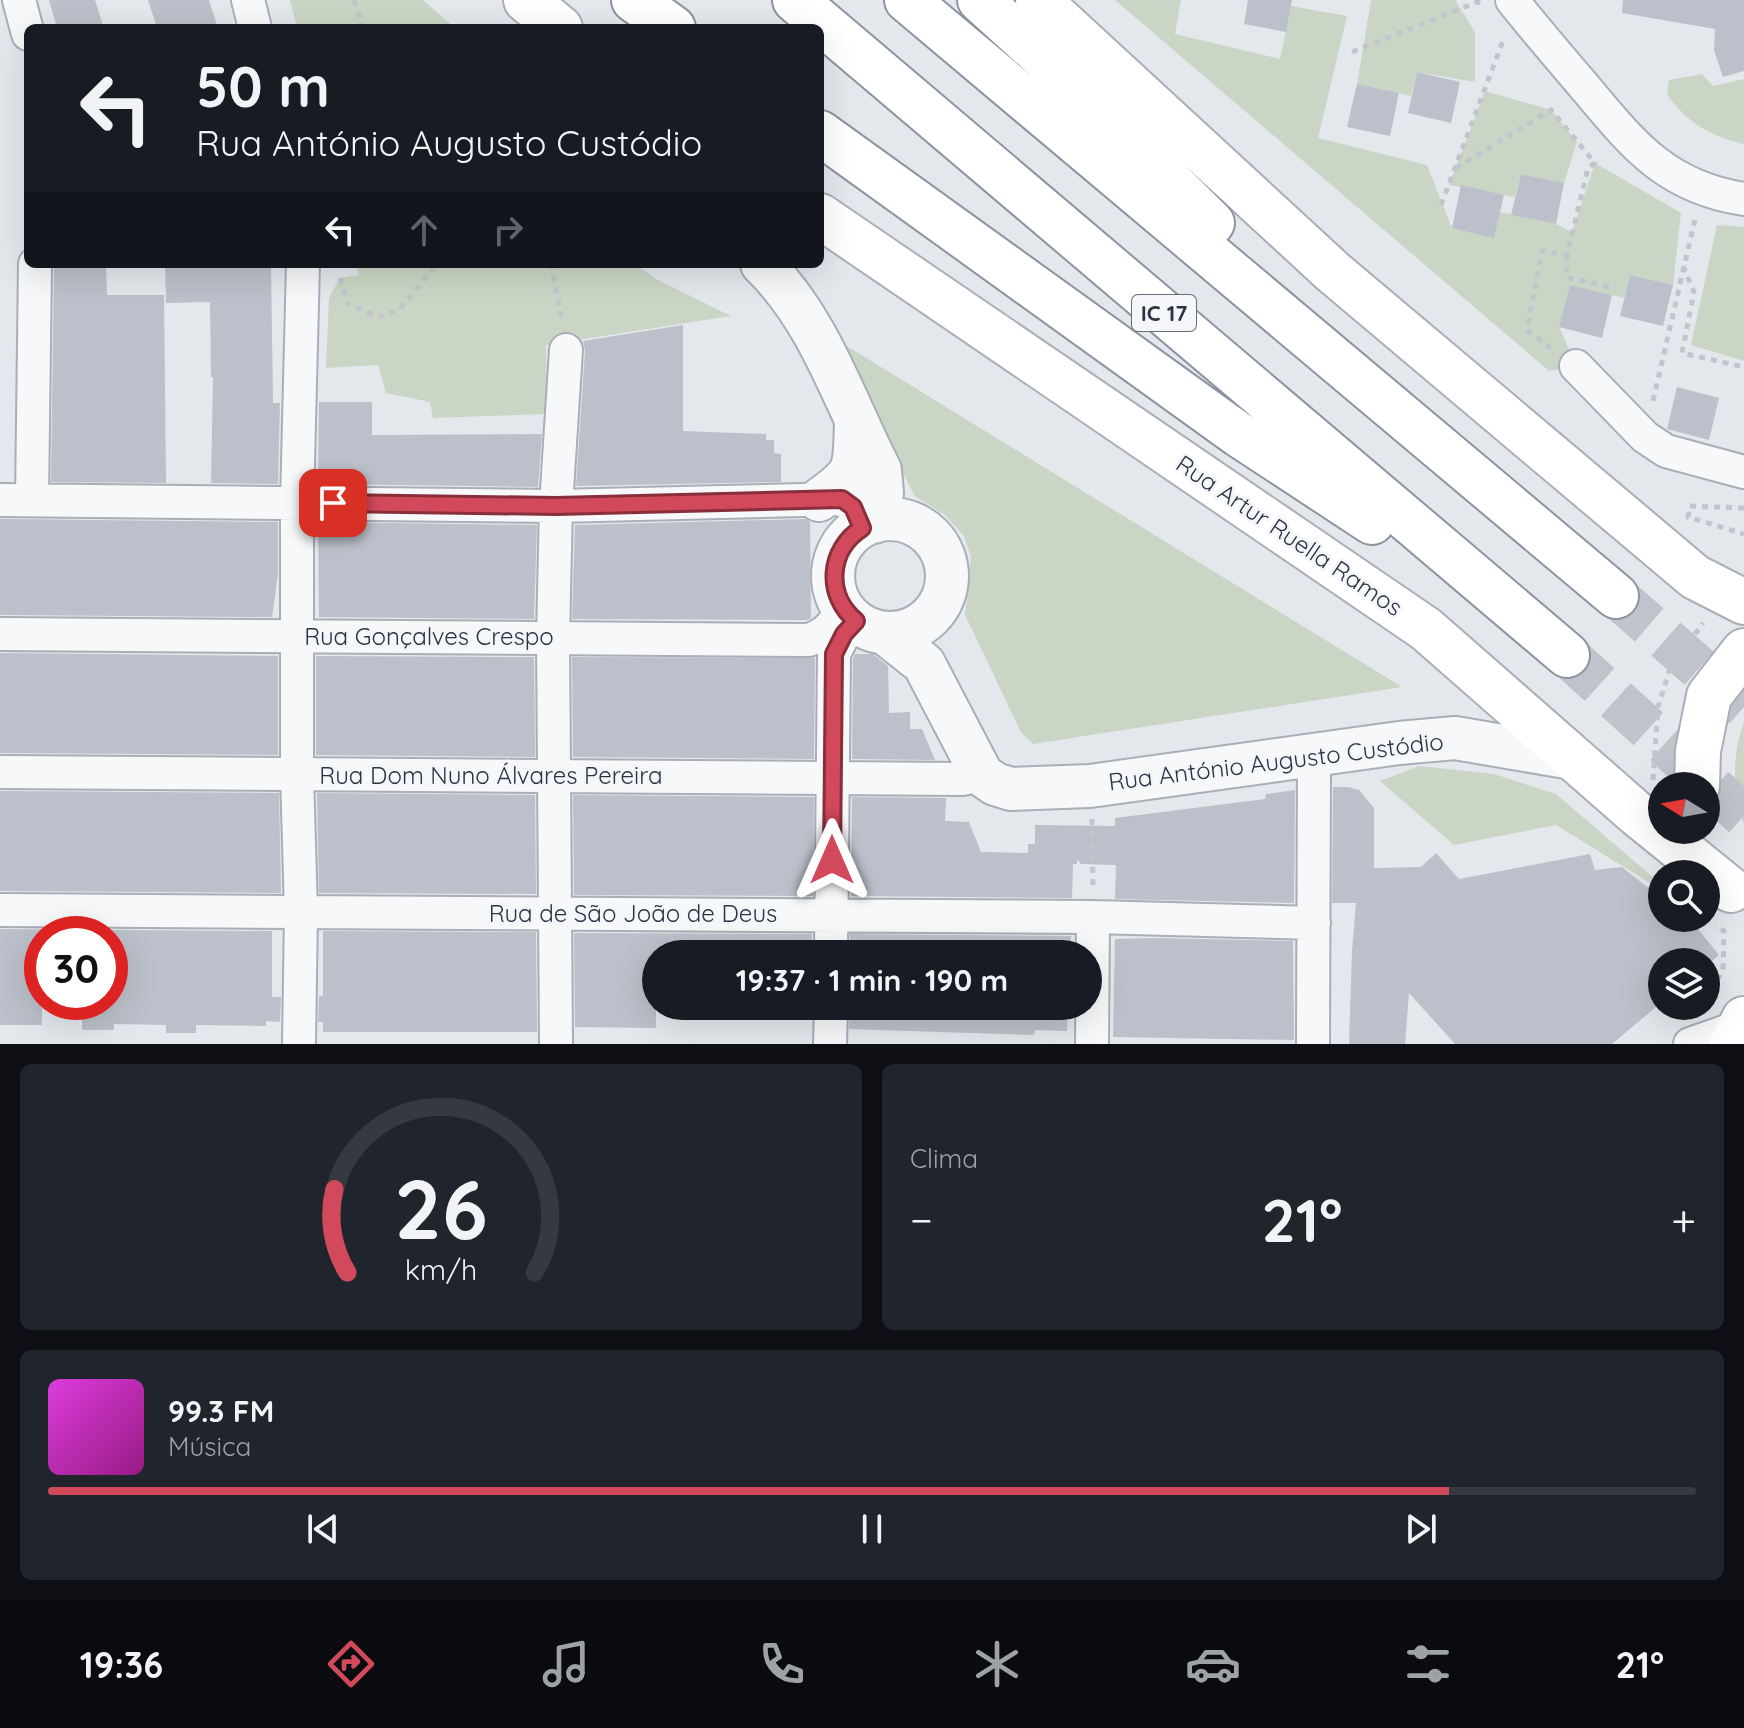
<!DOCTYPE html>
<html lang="pt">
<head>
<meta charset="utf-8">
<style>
  :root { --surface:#171b24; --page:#20242c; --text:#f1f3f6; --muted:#9ea1a6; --line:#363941; --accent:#d1495b }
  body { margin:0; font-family:Quicksand,sans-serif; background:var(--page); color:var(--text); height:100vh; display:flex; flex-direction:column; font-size:30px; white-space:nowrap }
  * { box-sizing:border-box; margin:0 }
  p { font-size:26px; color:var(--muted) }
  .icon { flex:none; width:44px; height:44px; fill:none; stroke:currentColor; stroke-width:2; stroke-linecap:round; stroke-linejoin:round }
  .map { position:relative; height:1044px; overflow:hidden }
  .panel { display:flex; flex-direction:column; gap:20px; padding:20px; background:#0d0f14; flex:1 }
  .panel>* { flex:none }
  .banner { position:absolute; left:24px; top:24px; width:800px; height:244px; border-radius:12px; box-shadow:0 8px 32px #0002; background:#171b24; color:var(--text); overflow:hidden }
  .needle { width:52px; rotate:281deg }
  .buttons { position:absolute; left:1648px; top:772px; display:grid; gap:16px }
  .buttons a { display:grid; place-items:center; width:72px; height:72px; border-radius:50%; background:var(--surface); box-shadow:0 8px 32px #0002; font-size:40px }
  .speed { position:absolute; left:24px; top:916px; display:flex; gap:16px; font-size:40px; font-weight:700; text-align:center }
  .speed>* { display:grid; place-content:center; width:104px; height:104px; border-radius:50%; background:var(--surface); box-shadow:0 8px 32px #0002; line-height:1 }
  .speed .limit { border:12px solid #d22; background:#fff; color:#111 }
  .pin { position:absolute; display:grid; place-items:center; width:68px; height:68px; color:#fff; margin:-34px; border-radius:16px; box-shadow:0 4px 12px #0006 }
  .me { position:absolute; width:88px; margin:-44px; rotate:0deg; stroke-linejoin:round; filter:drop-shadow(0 0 6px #0008) }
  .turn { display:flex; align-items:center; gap:28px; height:168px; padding:0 40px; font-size:36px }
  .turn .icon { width:104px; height:104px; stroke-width:2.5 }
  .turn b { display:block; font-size:56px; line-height:68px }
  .lanes { display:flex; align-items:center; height:76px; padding:0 40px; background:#0003; justify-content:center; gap:40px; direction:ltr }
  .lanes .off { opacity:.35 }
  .big { font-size:60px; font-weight:700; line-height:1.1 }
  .panel .tile { flex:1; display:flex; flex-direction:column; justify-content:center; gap:12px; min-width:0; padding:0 28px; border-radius:12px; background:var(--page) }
  .panel .dial { align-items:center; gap:0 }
  .dial svg { height:208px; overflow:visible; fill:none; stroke:var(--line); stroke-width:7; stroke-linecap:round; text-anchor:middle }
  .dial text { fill:var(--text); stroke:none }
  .song { display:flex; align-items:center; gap:24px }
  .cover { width:96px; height:96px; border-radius:12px; background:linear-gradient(135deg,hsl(300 70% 55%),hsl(310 70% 35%)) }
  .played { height:8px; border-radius:4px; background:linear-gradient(90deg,var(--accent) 85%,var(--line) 85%) }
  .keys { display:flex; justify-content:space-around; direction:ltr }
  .heat { display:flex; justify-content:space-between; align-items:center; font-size:44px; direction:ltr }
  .panel .tiles { flex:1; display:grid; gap:20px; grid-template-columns:1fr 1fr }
  .tile:last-child { grid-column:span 2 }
  .trip { position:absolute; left:642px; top:940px; width:460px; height:80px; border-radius:40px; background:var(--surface); box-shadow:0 8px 32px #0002; font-weight:700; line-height:80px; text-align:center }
  .tab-bar { display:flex; height:128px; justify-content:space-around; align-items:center; background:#090b0e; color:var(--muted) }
  .tab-bar .icon { width:56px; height:56px }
  .tab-bar .on { color:var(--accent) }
  .tab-bar b { font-size:36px; color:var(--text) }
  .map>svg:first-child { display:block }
  .green { fill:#c9d6c5 }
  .building { fill:#bbc0ca }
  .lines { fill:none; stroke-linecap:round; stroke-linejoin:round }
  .trunk-tunnel { stroke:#bfc3cb; stroke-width:44; stroke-dasharray:44 22; stroke-linecap:butt }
  .minor-casing { stroke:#a9aeb7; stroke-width:36 }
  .tertiary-casing { stroke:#a9aeb7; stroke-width:46 }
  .secondary-casing { stroke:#a9aeb7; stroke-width:48 }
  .trunk-casing { stroke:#8b94a3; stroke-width:48 }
  .path { stroke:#c2c5cb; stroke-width:5; stroke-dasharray:6 6; stroke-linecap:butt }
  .minor { stroke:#f7f8fa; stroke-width:32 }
  .tertiary { stroke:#f7f8fa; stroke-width:42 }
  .secondary { stroke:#fff; stroke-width:44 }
  .trunk { stroke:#fff; stroke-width:44 }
  .route-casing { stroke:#882f3b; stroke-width:20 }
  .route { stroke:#d1495b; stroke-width:14 }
  .labels { text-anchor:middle; stroke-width:6; stroke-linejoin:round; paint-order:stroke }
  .shield { fill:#f4f6f9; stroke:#676e7b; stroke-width:2 }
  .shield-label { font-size:22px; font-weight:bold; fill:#2b3445 }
  .street-label { font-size:24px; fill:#2b3445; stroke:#f4f6f9 }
</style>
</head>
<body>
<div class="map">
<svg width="1744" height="1044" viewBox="0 0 1744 1044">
  <rect width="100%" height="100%" fill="#e4e7ec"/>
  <path class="green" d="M 290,0 L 423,0 L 455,28 L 297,28 Z
    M 1115,0 L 1181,0 L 1175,34 L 1280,59 L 1291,6 L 1347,16 L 1318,138 L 1427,165 L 1452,228 L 1493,237 L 1500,212 L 1556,224 L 1572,232 L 1595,163 L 1681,213 L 1673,285 L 1630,275 L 1624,298 L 1570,285 L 1559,327 L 1576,366 L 1549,371 Z
    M 1371,0 L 1455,0 L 1475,32 L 1475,82 L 1417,72 L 1411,96 L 1357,84 Z
    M 1702,74 L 1713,86 L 1744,79 L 1744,144 C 1710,136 1687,123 1667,94 L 1669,80 Z
    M 1485,91 L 1551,110 L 1577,142 L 1564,183 L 1521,174 L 1515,197 L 1449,185 Z
    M 1717,225 L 1744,227 L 1744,361 L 1691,345 Z
    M 356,264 L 635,264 L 656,279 L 731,316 L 546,345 L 547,414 L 433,418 L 430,402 L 386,393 L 378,365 L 326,368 L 329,298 L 340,278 L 359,275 Z
    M 837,340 L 1402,687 L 1033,744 L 1021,732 L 965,615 L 971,557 L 964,536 L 945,515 L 915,496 L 838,350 Z
    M 1744,722 L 1744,825 C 1733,790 1731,757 1744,722 Z
    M 1419,766 L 1494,774 L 1556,794 L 1655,879 L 1650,883 L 1556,825 L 1454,845 L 1380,781 Z"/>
  <path class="building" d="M 49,0 L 95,0 L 104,28 L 57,28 Z
    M 148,0 L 209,0 L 218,28 L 157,28 Z
    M 1248,0 L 1292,0 L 1286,32 L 1244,24 Z
    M 1623,0 L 1744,0 L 1744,71 L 1723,77 L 1714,50 L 1715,29 L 1622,13 Z
    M 1417,72 L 1460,82 L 1451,123 L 1408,113 Z
    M 1357,84 L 1399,93 L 1390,136 L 1347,127 Z
    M 1521,174 L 1564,183 L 1556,224 L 1511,215 Z
    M 1461,185 L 1504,195 L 1494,238 L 1452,228 Z
    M 54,264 L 106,264 L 107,295 L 164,295 L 166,483 L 51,482 Z
    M 165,264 L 271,264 L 273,403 L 280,403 L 278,484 L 211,483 L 213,377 L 211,377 L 210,302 L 166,303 Z
    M 1630,275 L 1673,285 L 1663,326 L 1620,316 Z
    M 1570,285 L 1612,295 L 1602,338 L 1559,327 Z
    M 683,325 L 683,431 L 766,434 L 766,440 L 774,440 L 774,453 L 781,454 L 781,482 L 576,486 L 585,351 L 583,341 Z
    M 1677,387 L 1719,398 L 1709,440 L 1667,429 Z
    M 319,402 L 372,402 L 372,435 L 542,434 L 538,487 L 318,484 Z
    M 0,519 L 278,522 L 278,574 L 272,617 L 0,615 Z
    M 806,519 L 810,522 L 811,618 L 807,620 L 572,619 L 575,525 Z
    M 318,522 L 537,525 L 534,619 L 319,617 Z
    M 0,653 L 278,656 L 278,755 L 0,753 Z
    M 855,654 L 873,654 L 888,666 L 889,713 L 910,712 L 910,729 L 922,729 L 935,760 L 852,759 L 853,659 Z
    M 316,656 L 534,657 L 535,757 L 316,755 Z
    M 572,657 L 815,658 L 814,759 L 573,757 Z
    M 1333,787 L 1348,787 L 1359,790 L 1374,808 L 1374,868 L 1421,867 L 1436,853 L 1459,879 L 1590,854 L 1595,870 L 1622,867 L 1647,887 L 1662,883 L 1662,918 L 1689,918 L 1719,955 L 1706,966 L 1706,962 L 1662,962 L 1662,1002 L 1612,1044 L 1455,1044 L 1409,993 L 1405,1044 L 1349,1044 L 1352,951 L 1356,903 L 1332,903 Z
    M 1295,790 L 1294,903 L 1115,899 L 1116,865 L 1081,864 L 1077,859 L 1077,864 L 1073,864 L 1072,898 L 851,896 L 852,797 L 946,798 L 945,821 L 969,822 L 981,852 L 1028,853 L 1028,844 L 1035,844 L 1035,825 L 1115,826 L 1115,818 L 1265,799 L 1266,794 Z
    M 0,791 L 279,793 L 281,893 L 0,891 Z
    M 317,793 L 535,795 L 536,894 L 319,893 Z
    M 573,795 L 814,797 L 813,896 L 574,895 Z
    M 0,929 L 272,931 L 272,997 L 281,997 L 280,1022 L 266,1021 L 266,1026 L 196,1025 L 196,1033 L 166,1033 L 166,1025 L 114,1024 L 114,1030 L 82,1030 L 82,1002 L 110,1002 L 110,934 L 42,934 L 42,1025 L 0,1025 Z
    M 323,931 L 536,932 L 537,1032 L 323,1032 L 323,1022 L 318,1022 L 319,996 L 323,996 Z
    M 574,933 L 812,934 L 812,954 L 656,954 L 656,1028 L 575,1027 Z
    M 850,934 L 1071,936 L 1070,954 L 850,954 Z
    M 1152,938 L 1293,941 L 1294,1040 L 1113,1037 L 1115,939 Z
    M 850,1006 L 1068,1006 L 1067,1031 L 1035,1030 L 1034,1035 L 849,1029 Z"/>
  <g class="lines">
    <path class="trunk-tunnel" d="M 1616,596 L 1744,707
      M 1567,655 L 1744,816"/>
    <defs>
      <path id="minor" d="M 19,0 L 28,34
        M 248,0 L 255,28
        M 1512,0 C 1535,29 1559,57 1583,85 C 1631,142 1664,187 1744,199
        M 1576,366 L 1645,437 L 1666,451 L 1744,472
        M 0,500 L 556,506 L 842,499 L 853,507 L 862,528
        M 32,500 L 35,264
        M 0,634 L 809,640 C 828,633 834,624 843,607
        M 0,772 L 962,779 L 982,775
        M 0,910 L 1093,917 L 1314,923
        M 831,954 L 834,654 L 844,634 L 856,621
        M 299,1044 L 301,912 L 297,775 L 297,502 L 303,264
        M 556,1044 L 553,637 L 556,506 L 566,350
        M 830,1044 L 831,1006
        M 1092,1044 L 1093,917
        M 1313,1044 L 1314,755
        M 1690,1044 L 1741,1026"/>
      <path id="tertiary" d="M 762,264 C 819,319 844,400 880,470 L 882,493 L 874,522
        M 819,500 C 859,471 854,470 856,422
        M833 576a57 57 0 1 1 114 0a57 57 0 1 1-114 0Z
        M 885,633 L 924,664 L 982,775 L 995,784 L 1011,789 L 1090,786 L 1399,743 L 1455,738 L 1572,758"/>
      <path id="secondary" d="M 526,0 L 560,28
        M 1038,0 L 1333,272 L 1695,577 L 1744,602
        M 820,216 L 1426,629 L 1637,814 L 1731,890
        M 1697,786 L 1698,751 L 1709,696 L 1744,651
        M 1732,1044 L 1744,1019"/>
      <path id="trunk" d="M 634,0 L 673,28
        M 795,0 L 1567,655
        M 907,0 L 1616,596
        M 980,0 L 1062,74 L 1212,223
        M 820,133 L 1238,434 L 1372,522"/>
    </defs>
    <use href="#minor" class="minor-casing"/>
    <use href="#tertiary" class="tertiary-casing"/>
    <use href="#secondary" class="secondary-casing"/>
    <use href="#trunk" class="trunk-casing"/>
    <path class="path" d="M 354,0 L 363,28
      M 1352,52 L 1477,2 L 1484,3
      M 1456,168 L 1551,110 L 1595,163 L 1588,168 L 1567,255 L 1542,251 L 1527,330 L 1552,349
      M 1441,205 L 1504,38
      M 1567,255 L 1566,277 L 1615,288
      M 551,264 L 562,321
      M 1683,266 L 1694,292 L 1682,353 L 1744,367
      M 340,278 L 348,304 L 378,317 L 399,310 L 437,264
      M 1653,401 L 1696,215
      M 1744,508 L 1690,506 L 1688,517 L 1744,534
      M 1653,780 L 1658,707 L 1670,668 L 1703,623
      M 1092,819 L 1093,888
      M 1706,1001 L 1723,969 L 1724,931 L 1716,925"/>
    <use href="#minor" class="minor"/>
    <use href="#tertiary" class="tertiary"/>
    <use href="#secondary" class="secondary"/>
    <use href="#trunk" class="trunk"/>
  </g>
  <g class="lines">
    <defs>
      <path id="route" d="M 333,503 L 556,506 L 842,499 L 853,507 L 862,528 C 828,550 825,595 856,621 L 844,634 L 834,654 L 832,860"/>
    </defs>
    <use href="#route" class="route-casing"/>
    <use href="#route" class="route"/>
  </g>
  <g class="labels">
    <rect class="shield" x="1132" y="295" width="64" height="36" rx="6"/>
    <g class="shield-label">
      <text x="1164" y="321">IC 17</text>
    </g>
    <g class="street-label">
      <text transform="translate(1289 536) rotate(34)" y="8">Rua Artur Ruella Ramos</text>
      <text x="429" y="645">Rua Gonçalves Crespo</text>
      <text transform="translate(1276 762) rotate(-7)" y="8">Rua António Augusto Custódio</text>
      <text x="491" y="784">Rua Dom Nuno Álvares Pereira</text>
      <text x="633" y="922">Rua de São João de Deus</text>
    </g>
  </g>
</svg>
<div class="buttons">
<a><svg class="needle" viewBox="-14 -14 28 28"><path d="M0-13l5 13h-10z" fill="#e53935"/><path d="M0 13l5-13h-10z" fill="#9ea1a6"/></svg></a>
<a><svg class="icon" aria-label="search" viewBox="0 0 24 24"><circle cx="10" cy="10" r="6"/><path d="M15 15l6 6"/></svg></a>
<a><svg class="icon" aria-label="layers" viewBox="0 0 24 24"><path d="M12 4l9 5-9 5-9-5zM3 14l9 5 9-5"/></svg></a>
</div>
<div class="speed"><div class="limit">30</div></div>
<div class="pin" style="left:333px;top:503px;background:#d93025"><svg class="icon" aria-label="arrive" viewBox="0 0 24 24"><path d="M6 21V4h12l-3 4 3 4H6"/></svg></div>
<svg class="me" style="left:832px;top:860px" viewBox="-20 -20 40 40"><path d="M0-17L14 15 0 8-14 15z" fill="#d1495b" stroke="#fff" stroke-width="4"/></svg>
<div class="trip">19:37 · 1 min · 190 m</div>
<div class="banner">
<div class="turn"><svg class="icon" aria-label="left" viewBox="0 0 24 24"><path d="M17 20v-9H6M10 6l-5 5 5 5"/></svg><div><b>50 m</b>Rua António Augusto Custódio</div></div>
<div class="lanes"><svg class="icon" aria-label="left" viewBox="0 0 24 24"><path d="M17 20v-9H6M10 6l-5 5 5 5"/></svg><svg class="icon off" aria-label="ahead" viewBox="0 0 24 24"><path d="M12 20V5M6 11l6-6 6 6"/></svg><svg class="icon off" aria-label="right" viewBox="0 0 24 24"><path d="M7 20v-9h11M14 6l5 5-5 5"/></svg></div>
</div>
</div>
<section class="panel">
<div class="tiles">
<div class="tile dial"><svg viewBox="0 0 100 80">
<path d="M14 69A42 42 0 1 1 86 69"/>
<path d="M14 69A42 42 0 0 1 9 37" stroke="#d1495b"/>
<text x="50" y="56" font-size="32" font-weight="700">26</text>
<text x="50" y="72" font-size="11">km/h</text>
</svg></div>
<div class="tile"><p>Clima</p>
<div class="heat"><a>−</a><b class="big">21°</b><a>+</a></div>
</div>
<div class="tile">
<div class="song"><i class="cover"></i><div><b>99.3 FM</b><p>Música</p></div></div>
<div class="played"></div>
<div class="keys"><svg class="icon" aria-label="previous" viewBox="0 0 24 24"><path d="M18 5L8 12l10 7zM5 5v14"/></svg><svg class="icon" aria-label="pause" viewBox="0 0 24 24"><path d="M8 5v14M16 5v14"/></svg><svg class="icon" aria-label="next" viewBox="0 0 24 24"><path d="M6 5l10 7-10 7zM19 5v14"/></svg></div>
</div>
</div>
</section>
<nav class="tab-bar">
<b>19:36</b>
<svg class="icon on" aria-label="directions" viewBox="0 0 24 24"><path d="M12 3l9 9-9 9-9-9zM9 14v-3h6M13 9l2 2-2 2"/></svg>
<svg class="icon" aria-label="music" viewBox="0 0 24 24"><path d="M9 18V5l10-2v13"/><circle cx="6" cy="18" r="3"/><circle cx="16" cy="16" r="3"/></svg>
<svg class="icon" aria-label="phone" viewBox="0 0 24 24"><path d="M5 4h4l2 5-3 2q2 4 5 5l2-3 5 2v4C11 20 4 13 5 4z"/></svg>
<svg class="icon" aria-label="climate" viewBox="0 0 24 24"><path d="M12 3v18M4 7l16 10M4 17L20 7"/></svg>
<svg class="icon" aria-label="car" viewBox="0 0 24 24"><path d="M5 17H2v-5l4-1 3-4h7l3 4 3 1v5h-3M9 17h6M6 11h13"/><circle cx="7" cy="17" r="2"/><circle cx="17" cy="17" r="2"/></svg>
<svg class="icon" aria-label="filters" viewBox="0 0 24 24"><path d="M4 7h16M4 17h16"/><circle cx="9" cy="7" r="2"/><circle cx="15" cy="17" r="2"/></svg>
<b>21°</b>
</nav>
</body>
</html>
